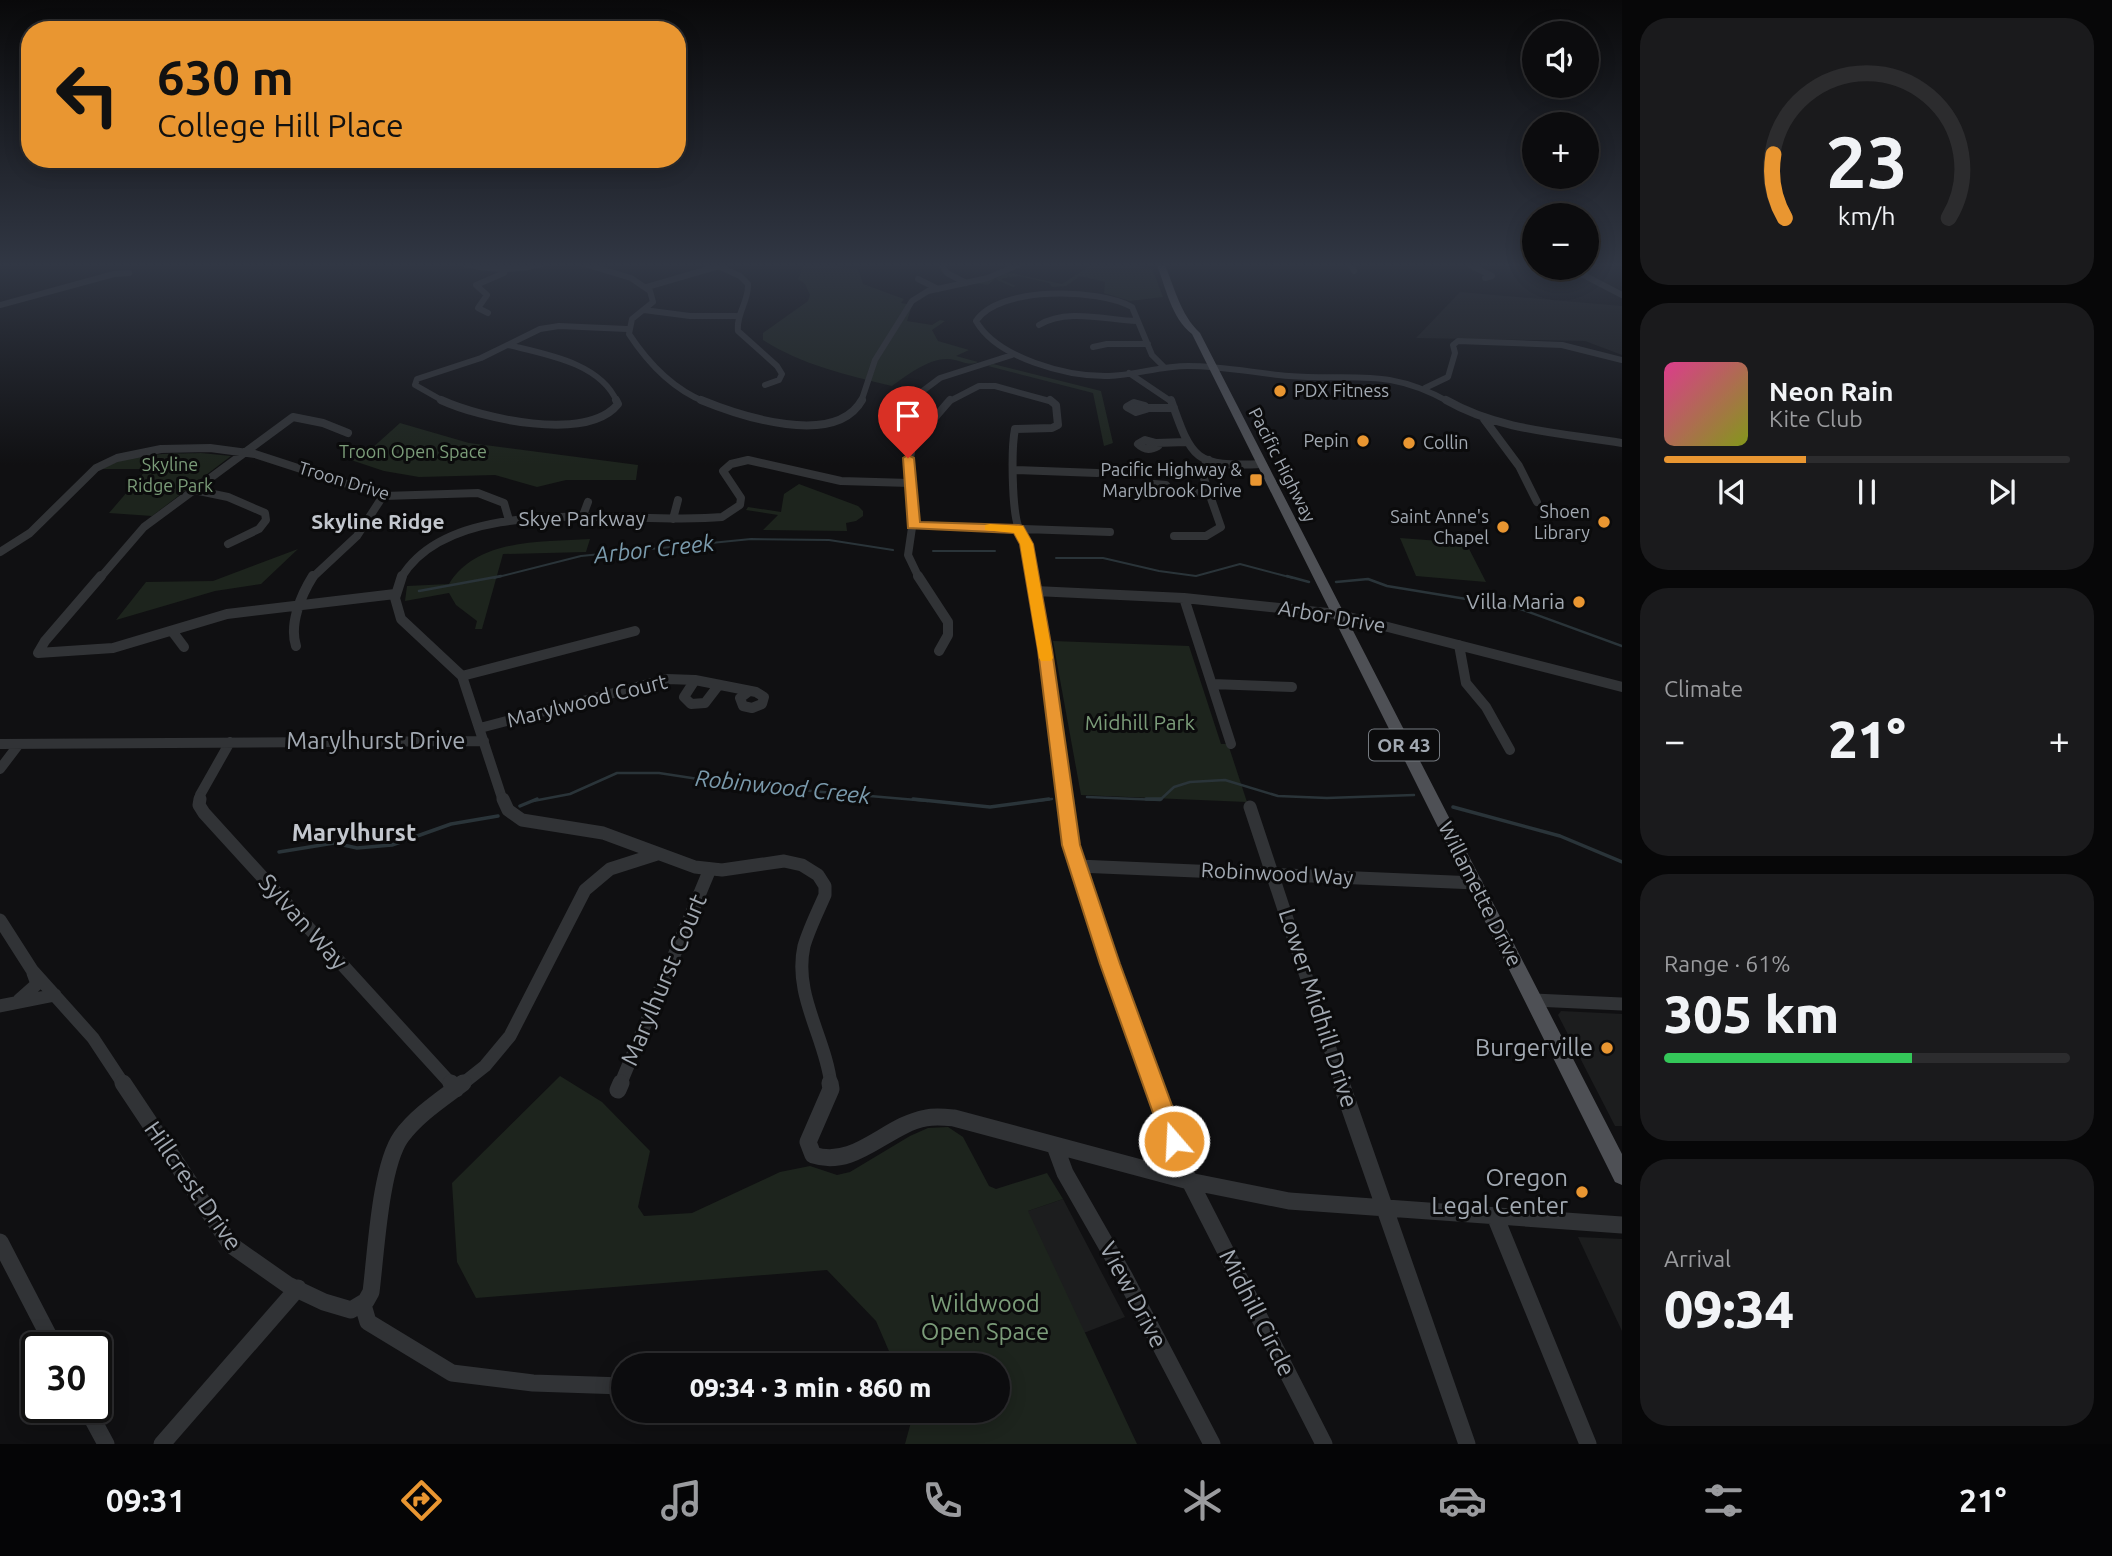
<!DOCTYPE html>
<html lang="en">
<head>
<meta charset="utf-8">
<style>
  :root { --surface:#0c0c0e; --page:#1a1a1c; --text:#f1f3f6; --muted:#9a9b9e; --line:#2c2c2e; --accent:#e99631 }
  body { margin:0; font-family:Ubuntu,sans-serif; background:var(--page); color:var(--text); height:100vh; display:flex; flex-direction:column; font-size:26px; white-space:nowrap }
  * { box-sizing:border-box; margin:0 }
  p { font-size:23px; color:var(--muted) }
  .icon { flex:none; width:38px; height:38px; fill:none; stroke:currentColor; stroke-width:2; stroke-linecap:round; stroke-linejoin:round }
  .map { position:relative; flex:1; overflow:hidden }
  .details { display:flex; flex-direction:column; gap:18px; padding:18px; background:#070708; width:490px }
  .details>* { flex:none }
  .guide { position:absolute; left:21px; top:21px; width:665px; height:147px; border-radius:28px; box-shadow:0 4px 18px #0003,0 0 0 2px var(--line); background:#e99631; color:#111; overflow:hidden }
  .controls { position:absolute; left:1522px; top:21px; display:grid; gap:14px }
  .controls a { display:grid; place-items:center; width:77px; height:77px; border-radius:50%; background:var(--surface); box-shadow:0 4px 18px #0003,0 0 0 2px var(--line); font-size:35px }
  .speed { position:absolute; left:21px; top:1332px; display:flex; gap:14px; font-size:35px; font-weight:700; text-align:center }
  .speed>* { display:grid; place-content:center; width:91px; height:91px; border-radius:50%; background:var(--surface); box-shadow:0 4px 18px #0003,0 0 0 2px var(--line); line-height:1 }
  .speed .limit { border:4px solid #111; border-radius:10px; background:#fff; color:#111 }
  .pin { position:absolute; display:grid; place-items:center; width:60px; height:60px; color:#fff; margin:-72px -30px; border-radius:50% 50% 50% 0; rotate:-45deg; box-shadow:0 0 7px #0007 }
  .pin .icon { rotate:45deg }
  .me { position:absolute; width:77px; margin:-38px; rotate:341deg; stroke-linejoin:round; filter:drop-shadow(0 0 5px #0008) }
  .turn { display:flex; align-items:center; gap:24px; height:147px; padding:0 21px; font-size:32px }
  .turn .icon { width:91px; height:91px; stroke-width:2.5 }
  .turn b { display:block; font-size:49px; line-height:60px }
  .big { font-size:52px; font-weight:800; line-height:1.1 }
  .details .tile { flex:1; display:flex; flex-direction:column; justify-content:center; gap:10px; min-width:0; padding:0 24px; border-radius:28px; background:var(--page) }
  .details .dial { align-items:center; gap:0 }
  .dial svg { height:182px; overflow:visible; fill:none; stroke:var(--line); stroke-width:7; stroke-linecap:round; text-anchor:middle }
  .dial text { fill:var(--text); stroke:none }
  .song { display:flex; align-items:center; gap:21px }
  .cover { width:84px; height:84px; border-radius:10px; background:linear-gradient(135deg,hsl(330 70% 55%),hsl(70 70% 35%)) }
  .played { height:7px; border-radius:4px; background:linear-gradient(90deg,var(--accent) 35%,var(--line) 35%) }
  .keys { display:flex; justify-content:space-around; direction:ltr }
  .heat { display:flex; justify-content:space-between; align-items:center; font-size:38px; direction:ltr }
  .charge { height:10px; border-radius:5px; background:linear-gradient(90deg,#34c759 61%,var(--line) 0) }
  .trip { position:absolute; left:611px; top:1353px; width:399px; height:70px; border-radius:35px; background:var(--surface); box-shadow:0 4px 18px #0003,0 0 0 2px var(--line); font-weight:800; line-height:70px; text-align:center }
  .tabs { display:flex; height:112px; justify-content:space-around; align-items:center; background:#050506; color:var(--muted) }
  .tabs .icon { width:49px; height:49px }
  .tabs .selected { color:var(--accent) }
  .tabs b { font-size:32px; color:var(--text) }
  main { display:flex; flex:1; min-height:0 }
  .map>svg:first-child { display:block }
  .built { fill:#1c1d1e }
  .green { fill:#1d241d }
  .lines { fill:none; stroke-linecap:round; stroke-linejoin:round }
  .stream-far2 { stroke:#2a3439; stroke-width:2 }
  .stream-far1 { stroke:#2a3439; stroke-width:2.5 }
  .stream { stroke:#2a3439; stroke-width:3.5 }
  .minor-far4 { stroke:#313336; stroke-width:6 }
  .minor-far3 { stroke:#313336; stroke-width:8 }
  .minor-far2 { stroke:#313336; stroke-width:10 }
  .minor-far1 { stroke:#313336; stroke-width:13 }
  .minor { stroke:#313336; stroke-width:17 }
  .major { fill:#4e5055; fill-rule:evenodd }
  .route { fill:#e99631; stroke:#976220; stroke-width:2 }
  .slow { fill:#f59e0b }
  .poi-dot { fill:#e99631; stroke:#0b0b0c; stroke-width:2.5 }
  .labels { text-anchor:middle; stroke-width:6; stroke-linejoin:round; paint-order:stroke }
  .far-poi-label { font-size:18px; fill:#a2a9b2; stroke:#0b0b0c; text-anchor:end }
  .far-park-label { font-size:18px; fill:#7b9c79; stroke:#0b0b0c }
  .far-street-label { font-size:18px; fill:#a2a9b2; stroke:#0b0b0c }
  .shield { fill:#0b0b0c; stroke:#757a80; stroke-width:2 }
  .shield-label { font-size:19px; font-weight:bold; fill:#a2a9b2 }
  .street-label { font-size:21px; fill:#a2a9b2; stroke:#0b0b0c }
  .far-quarter-label { font-size:21px; font-weight:bold; fill:#c3c7ce; stroke:#0b0b0c }
  .poi-label { font-size:21px; fill:#a2a9b2; stroke:#0b0b0c; text-anchor:end }
  .park-label { font-size:21px; fill:#7b9c79; stroke:#0b0b0c }
  .water-label { font-size:23px; font-style:italic; fill:#7a9aac; stroke:#0b0b0c }
  .near-street-label { font-size:24px; fill:#a2a9b2; stroke:#0b0b0c }
  .quarter-label { font-size:24px; font-weight:bold; fill:#c3c7ce; stroke:#0b0b0c }
  .near-poi-label { font-size:24px; fill:#a2a9b2; stroke:#0b0b0c; text-anchor:end }
  .near-park-label { font-size:24px; fill:#7b9c79; stroke:#0b0b0c }
</style>
</head>
<body>
<main>
<div class="map">
<svg width="1622" height="1444" viewBox="0 0 1622 1444">
  <rect width="100%" height="100%" fill="#101012"/>
  <path class="built" d="M 1460,292 L 1622,306 L 1622,355 L 1585,341 L 1416,338 Z
    M 1561,1011 L 1622,1014 L 1622,1126 L 1615,1126 L 1558,1015 Z
    M 1063,1199 L 1125,1317 L 1050,1346 L 993,1223 Z
    M 1578,1237 L 1622,1239 L 1622,1331 L 1621,1329 Z"/>
  <path class="green" d="M 805,263 L 858,269 L 863,284 L 904,299 L 901,303 L 912,305 L 907,321 L 932,325 L 940,320 L 945,321 L 932,330 L 938,341 L 969,350 L 956,356 L 978,362 C 967,367 958,358 946,359 C 928,359 906,376 892,386 C 847,375 802,365 763,340 L 763,333 L 808,301 L 810,295 L 805,284 L 798,279 Z
    M 1095,263 L 1152,268 L 1163,297 L 1130,301 L 1104,293 L 1105,282 L 1080,276 L 1066,286 L 1052,287 L 1049,283 L 1018,276 L 1000,279 L 1016,286 L 1013,287 L 995,279 L 988,285 L 976,283 L 995,279 L 1006,272 L 1062,284 Z
    M 993,364 L 1101,391 L 1113,443 L 1104,446 L 1093,393 L 988,366 Z
    M 400,423 L 469,443 L 638,465 L 636,480 L 566,480 L 537,487 L 495,475 L 419,477 L 384,471 L 351,460 L 371,449 Z
    M 201,453 L 231,456 L 152,516 L 109,513 L 147,469 L 102,469 C 132,452 167,454 201,453 Z
    M 799,484 L 858,506 L 863,511 L 863,516 L 856,521 L 846,523 L 847,531 L 763,530 L 778,515 L 746,510 L 748,507 L 781,512 L 784,494 Z
    M 1400,538 L 1466,543 L 1486,582 L 1416,576 Z
    M 590,539 L 586,552 L 503,554 L 482,629 L 475,629 L 477,621 L 456,605 L 449,593 L 405,601 L 407,586 L 449,584 C 477,538 543,542 590,539 Z
    M 298,549 L 261,584 L 215,591 L 116,620 L 146,582 L 213,581 Z
    M 1053,641 L 1189,646 L 1221,744 L 1228,744 L 1247,802 L 1081,795 Z
    M 560,1076 L 602,1102 L 650,1151 L 638,1207 L 644,1216 L 692,1213 L 780,1172 L 810,1166 L 837,1175 L 850,1172 L 910,1136 L 928,1128 L 948,1127 L 963,1137 L 989,1186 L 996,1189 L 1047,1173 L 1063,1199 L 1028,1211 L 1137,1444 L 905,1444 L 914,1411 L 998,1410 L 998,1365 L 895,1365 L 876,1321 L 827,1270 L 476,1298 L 457,1262 L 452,1183 Z"/>
  <g class="lines">
    <path class="stream-far2" d="M 933,551 L 995,551
      M 1056,558 L 1103,558 L 1159,571 L 1196,576 L 1240,564 L 1293,578
      M 494,578 L 581,556 L 751,539 L 829,540 L 893,550"/>
    <path class="stream-far1" d="M 1287,576 L 1309,582
      M 1336,582 L 1368,579 L 1387,586 L 1515,607 L 1622,646
      M 419,591 L 501,576
      M 1087,797 L 1160,800 L 1174,787 L 1190,782 L 1225,780 L 1278,796 L 1327,798 L 1414,795
      M 533,801 L 570,794 L 617,773 L 659,773 L 731,784 L 928,801
      M 1035,801 L 1052,799"/>
    <path class="stream" d="M 913,799 L 990,807 L 1049,799
      M 1146,799 L 1161,799
      M 520,806 L 537,799
      M 1453,807 L 1560,836 L 1622,862
      M 279,852 L 334,843 L 357,848 L 392,845 L 451,824 L 498,816"/>
    <path class="minor-far4" d="M 461,263 C 490,270 516,272 545,263
      M 581,263 L 631,278 L 650,291 L 653,302 L 632,319 L 629,334 C 648,363 673,389 705,402
      M 712,263 L 740,276 L 748,284 C 749,301 736,314 738,331 L 777,366 L 782,374 L 779,380 L 765,385
      M 940,263 L 947,273 L 966,283
      M 1350,263 L 1354,271
      M 1466,263 L 1492,276 L 1485,278
      M 1570,268 L 1622,295
      M 918,279 L 938,289
      M 647,287 L 719,266
      M 0,305 L 114,274 L 129,273
      M 644,310 L 690,316 L 736,316
      M 488,313 L 478,308 L 487,295 L 476,285 L 504,273
      M 1039,325 C 1067,308 1106,320 1137,321
      M 508,345 C 545,354 601,363 617,402
      M 1093,347 L 1107,344 L 1148,344
      M 1163,366 L 1152,355 L 1132,307 C 1098,288 999,286 976,321 C 997,358 1067,377 1109,376 C 1135,375 1161,366 1188,366 C 1222,366 1255,373 1289,376 C 1354,381 1387,367 1449,402
      M 1129,373 L 1172,402
      M 1425,388 L 1448,377 L 1455,353 L 1453,345 L 1458,341 L 1562,345 L 1622,360
      M 445,402 L 415,385 L 417,379 L 481,358 L 540,329 L 559,326 L 627,329
      M 861,402 L 875,360 L 912,301 L 928,291 L 988,278 L 1022,263
      M 908,402 L 940,378 L 1012,355
      M 948,402 L 979,386 L 995,386 L 1053,402"/>
    <path class="minor-far3" d="M 441,400 C 480,418 587,443 618,404 L 616,400
      M 701,400 C 740,416 835,448 862,400
      M 1171,400 C 1192,460 1195,467 1262,464
      M 1446,400 C 1500,431 1562,433 1622,443
      M 1134,403 L 1145,406 L 1146,409 L 1136,412 L 1127,407 Z
      M 903,407 L 910,400
      M 1146,408 L 1174,408
      M 1484,419 L 1519,466 L 1537,502
      M 1145,440 L 1156,443 L 1158,446 C 1151,450 1144,450 1138,444 Z
      M 1156,443 L 1186,442
      M 1014,470 L 1097,473
      M 1154,484 L 1166,485 L 1170,491 L 1156,492 L 1150,488 Z
      M 194,490 L 228,497 L 265,513 L 266,520 L 259,529 L 228,544
      M 1170,491 L 1209,494
      M 582,518 L 588,502
      M 673,519 L 678,500
      M 913,525 L 1110,532
      M 1174,536 L 1206,536 L 1221,527 L 1201,470 L 1209,460
      M 0,552 L 30,533 L 96,468 L 117,458 L 161,449 L 210,448 L 255,454 L 384,496 L 478,493 L 504,503 L 509,520
      M 100,578 L 144,527 L 293,417 L 323,423 L 348,433
      M 312,578 L 357,536 L 383,496
      M 401,578 C 454,489 633,526 722,517 L 740,505 L 741,498 L 723,471 L 731,464 L 748,460 L 841,481 L 910,483
      M 919,578 L 908,555 L 914,514 L 909,467 L 912,444 L 950,400
      M 1033,578 C 1030,557 1023,545 1018,526 C 1012,507 1011,449 1015,429 L 1052,428 L 1058,425 L 1056,405 L 1050,400"/>
    <path class="minor-far2" d="M 101,576 L 45,641 L 38,653 L 113,648 L 227,614 L 395,594
      M 402,576 L 395,598 L 401,619 L 462,676 L 503,801
      M 918,576 L 948,622 L 948,635 L 939,651
      M 1033,576 L 1065,801
      M 1035,591 L 1184,598 L 1337,614 L 1622,687
      M 1184,598 L 1231,744
      M 172,631 L 184,647
      M 1459,645 L 1466,683 L 1486,707 L 1510,750
      M 296,646 C 289,624 301,595 313,576
      M 462,676 L 635,631
      M 695,680 L 684,697 L 691,704 L 705,703 L 718,686
      M 1212,684 L 1292,687
      M 480,728 L 667,679 L 695,680 L 756,692 L 764,697 L 762,704 L 752,708 L 743,706 L 740,698 L 748,692
      M 0,744 L 484,741
      M 0,769 L 19,744
      M 199,801 L 200,795 L 230,742"/>
    <path class="minor-far1" d="M 200,799 L 199,805 L 204,813 L 452,1085
      M 503,799 L 508,810 L 522,820 L 603,833 L 695,867 L 722,870 L 784,861 L 802,865 L 818,875 L 825,886 L 825,895 C 818,911 809,929 804,946 C 793,995 826,1038 831,1085
      M 1065,799 L 1071,845 L 1153,1085
      M 1250,807 L 1342,1085
      M 1078,866 L 1476,883
      M 0,920 L 32,970 L 93,1038 L 124,1085
      M 19,1000 L 37,984 L 33,973
      M 1534,1000 L 1622,1004
      M 0,1006 L 55,995
      M 461,1085 L 485,1066 L 510,1036 L 585,890 L 610,869 L 657,854
      M 620,1085 L 710,869"/>
    <path class="minor" d="M 123,1083 L 231,1245 L 288,1285 L 324,1302 L 351,1310 L 366,1301 L 371,1292 C 376,1253 380,1167 401,1137 C 417,1115 442,1099 463,1083
      M 451,1083 L 456,1089
      M 830,1083 L 831,1089 L 808,1142 L 813,1155 C 856,1169 886,1125 926,1118 C 935,1116 944,1117 954,1118 L 1189,1181 L 1289,1201 L 1622,1225
      M 1152,1083 L 1182,1166 L 1324,1444
      M 1341,1083 L 1467,1444
      M 618,1090 L 621,1083
      M 1055,1146 L 1065,1173 L 1124,1276 L 1212,1444
      M 1495,1216 L 1588,1444
      M 0,1242 L 55,1348
      M 363,1305 L 368,1322 L 452,1373 L 533,1383 L 623,1386
      M 86,1407 L 106,1444
      M 162,1444 L 298,1288"/>
    <path class="major" d="M 1156,263 L 1164,263 C 1175,288 1180,314 1200,333 L 1622,1154 L 1622,1185 L 1615,1182 L 1192,334 C 1171,318 1166,287 1156,263 Z"/>
  </g>
  <linearGradient id="sky" x2="0" y2="1"><stop stop-color="#09090a"/><stop offset="0.57" stop-color="#313744"/><stop offset="1" stop-color="#313744" stop-opacity="0"/></linearGradient>
  <rect width="1622" height="465" fill="url(#sky)"/>
  <path class="route" d="M 908,455 L 914,458 L 920,522 L 1019,525 L 1023,526 L 1033,544 L 1052,650 L 1080,845 L 1120,964 L 1185,1141 L 1182,1149 L 1174,1152 L 1166,1149 L 1163,1141 L 1100,964 L 1062,845 L 1038,650 L 1020,544 L 1014,533 L 908,528 L 903,458 Z"/>
  <path class="slow" d="M 990,524 L 1023,526 L 1033,544 L 1053,658 L 1051,661 L 1041,661 L 1039,658 L 1020,544 L 1014,533 L 985,530 L 985,525 Z"/>
  <g class="poi-dot">
    <circle cx="1280" cy="391" r="7"/>
    <circle cx="1363" cy="441" r="7"/>
    <circle cx="1409" cy="443" r="7"/>
    <rect x="1249" y="473" width="14" height="14" rx="3.5"/>
    <circle cx="1604" cy="522" r="7"/>
    <circle cx="1503" cy="527" r="7"/>
    <circle cx="1579" cy="602" r="7"/>
    <circle cx="1607" cy="1048" r="7"/>
    <circle cx="1582" cy="1192" r="7"/>
  </g>
  <g class="labels">
    <g class="far-poi-label">
      <text x="1294" y="397" text-anchor="start">PDX Fitness</text>
      <text x="1349" y="447">Pepin</text>
      <text x="1423" y="449" text-anchor="start">Collin</text>
      <text x="1242" y="476">Pacific Highway &amp;<tspan x="1242" dy="21">Marylbrook Drive</tspan></text>
      <text x="1590" y="518">Shoen<tspan x="1590" dy="21">Library</tspan></text>
      <text x="1489" y="523">Saint Anne's<tspan x="1489" dy="21">Chapel</tspan></text>
    </g>
    <g class="far-park-label">
      <text x="413" y="458">Troon Open Space</text>
      <text x="170" y="471">Skyline<tspan x="170" dy="21">Ridge Park</tspan></text>
    </g>
    <g class="far-street-label">
      <text transform="translate(1282 465) rotate(63)" y="6">Pacific Highway</text>
      <text transform="translate(344 481) rotate(17)" y="6">Troon Drive</text>
    </g>
    <rect class="shield" x="1369" y="729.5" width="70" height="31" rx="5"/>
    <g class="shield-label">
      <text x="1404" y="752">OR 43</text>
    </g>
    <g class="street-label">
      <text x="582" y="526">Skye Parkway</text>
      <text transform="translate(1332 617) rotate(10)" y="7">Arbor Drive</text>
      <text transform="translate(587 701) rotate(-14)" y="7">Marylwood Court</text>
      <text transform="translate(1277 874) rotate(3)" y="7">Robinwood Way</text>
      <text transform="translate(1480 894) rotate(63)" y="7">Willamette Drive</text>
    </g>
    <g class="far-quarter-label">
      <text x="378" y="529">Skyline Ridge</text>
    </g>
    <g class="poi-label">
      <text x="1565" y="609">Villa Maria</text>
    </g>
    <g class="park-label">
      <text x="1140" y="730">Midhill Park</text>
    </g>
    <g class="water-label">
      <text transform="translate(654 549) rotate(-6)" y="8">Arbor Creek</text>
      <text transform="translate(783 787) rotate(6)" y="8">Robinwood Creek</text>
    </g>
    <g class="near-street-label">
      <text x="376" y="749">Marylhurst Drive</text>
      <text transform="translate(303 922) rotate(48)" y="8">Sylvan Way</text>
      <text transform="translate(664 980) rotate(-67)" y="8">Marylhurst Court</text>
      <text transform="translate(1318 1008) rotate(72)" y="8">Lower Midhill Drive</text>
      <text transform="translate(193 1186) rotate(55)" y="8">Hillcrest Drive</text>
      <text transform="translate(1133 1295) rotate(62)" y="8">View Drive</text>
      <text transform="translate(1257 1313) rotate(63)" y="8">Midhill Circle</text>
    </g>
    <g class="quarter-label">
      <text x="354" y="841">Marylhurst</text>
    </g>
    <g class="near-poi-label">
      <text x="1593" y="1056">Burgerville</text>
      <text x="1568" y="1186">Oregon<tspan x="1568" dy="28">Legal Center</tspan></text>
    </g>
    <g class="near-park-label">
      <text x="985" y="1312">Wildwood<tspan x="985" dy="28">Open Space</tspan></text>
    </g>
  </g>
</svg>
<div class="controls">
<a><svg class="icon" aria-label="sound" viewBox="0 0 24 24"><path d="M4 9h4l5-4v14l-5-4H4zM17 9q2 3 0 6"/></svg></a>
<a>+</a>
<a>−</a>
</div>
<div class="speed"><div class="limit">30</div></div>
<div class="pin" style="left:908px;top:458px;background:#d93025"><svg class="icon" aria-label="arrive" viewBox="0 0 24 24"><path d="M6 21V4h12l-3 4 3 4H6"/></svg></div>
<svg class="me" style="left:1174px;top:1141px" viewBox="-20 -20 40 40"><circle r="17" fill="#e99631" stroke="#fff" stroke-width="3"/><path d="M0-11L8 9 0 5-8 9z" fill="#fff"/></svg>
<div class="trip">09:34 · 3 min · 860 m</div>
<div class="guide">
<div class="turn"><svg class="icon" aria-label="left" viewBox="0 0 24 24"><path d="M17 20v-9H6M10 6l-5 5 5 5"/></svg><div><b>630 m</b>College Hill Place</div></div>
</div>
</div>
<section class="details">
<div class="tile dial"><svg viewBox="0 0 100 80">
<path d="M14 69A42 42 0 1 1 86 69"/>
<path d="M14 69A42 42 0 0 1 9 41" stroke="#e99631"/>
<text x="50" y="56" font-size="32" font-weight="700">23</text>
<text x="50" y="72" font-size="11">km/h</text>
</svg></div>
<div class="tile">
<div class="song"><i class="cover"></i><div><b>Neon Rain</b><p>Kite Club</p></div></div>
<div class="played"></div>
<div class="keys"><svg class="icon" aria-label="previous" viewBox="0 0 24 24"><path d="M18 5L8 12l10 7zM5 5v14"/></svg><svg class="icon" aria-label="pause" viewBox="0 0 24 24"><path d="M8 5v14M16 5v14"/></svg><svg class="icon" aria-label="next" viewBox="0 0 24 24"><path d="M6 5l10 7-10 7zM19 5v14"/></svg></div>
</div>
<div class="tile"><p>Climate</p>
<div class="heat"><a>−</a><b class="big">21°</b><a>+</a></div>
</div>
<div class="tile"><p>Range · 61%</p><b class="big">305 km</b><div class="charge"></div></div>
<div class="tile"><p>Arrival</p><b class="big">09:34</b></div>
</section>
</main>
<nav class="tabs">
<b>09:31</b>
<svg class="icon selected" aria-label="directions" viewBox="0 0 24 24"><path d="M12 3l9 9-9 9-9-9zM9 14v-3h6M13 9l2 2-2 2"/></svg>
<svg class="icon" aria-label="music" viewBox="0 0 24 24"><path d="M9 18V5l10-2v13"/><circle cx="6" cy="18" r="3"/><circle cx="16" cy="16" r="3"/></svg>
<svg class="icon" aria-label="phone" viewBox="0 0 24 24"><path d="M5 4h4l2 5-3 2q2 4 5 5l2-3 5 2v4C11 20 4 13 5 4z"/></svg>
<svg class="icon" aria-label="climate" viewBox="0 0 24 24"><path d="M12 3v18M4 7l16 10M4 17L20 7"/></svg>
<svg class="icon" aria-label="car" viewBox="0 0 24 24"><path d="M5 17H2v-5l4-1 3-4h7l3 4 3 1v5h-3M9 17h6M6 11h13"/><circle cx="7" cy="17" r="2"/><circle cx="17" cy="17" r="2"/></svg>
<svg class="icon" aria-label="filters" viewBox="0 0 24 24"><path d="M4 7h16M4 17h16"/><circle cx="9" cy="7" r="2"/><circle cx="15" cy="17" r="2"/></svg>
<b>21°</b>
</nav>
</body>
</html>
